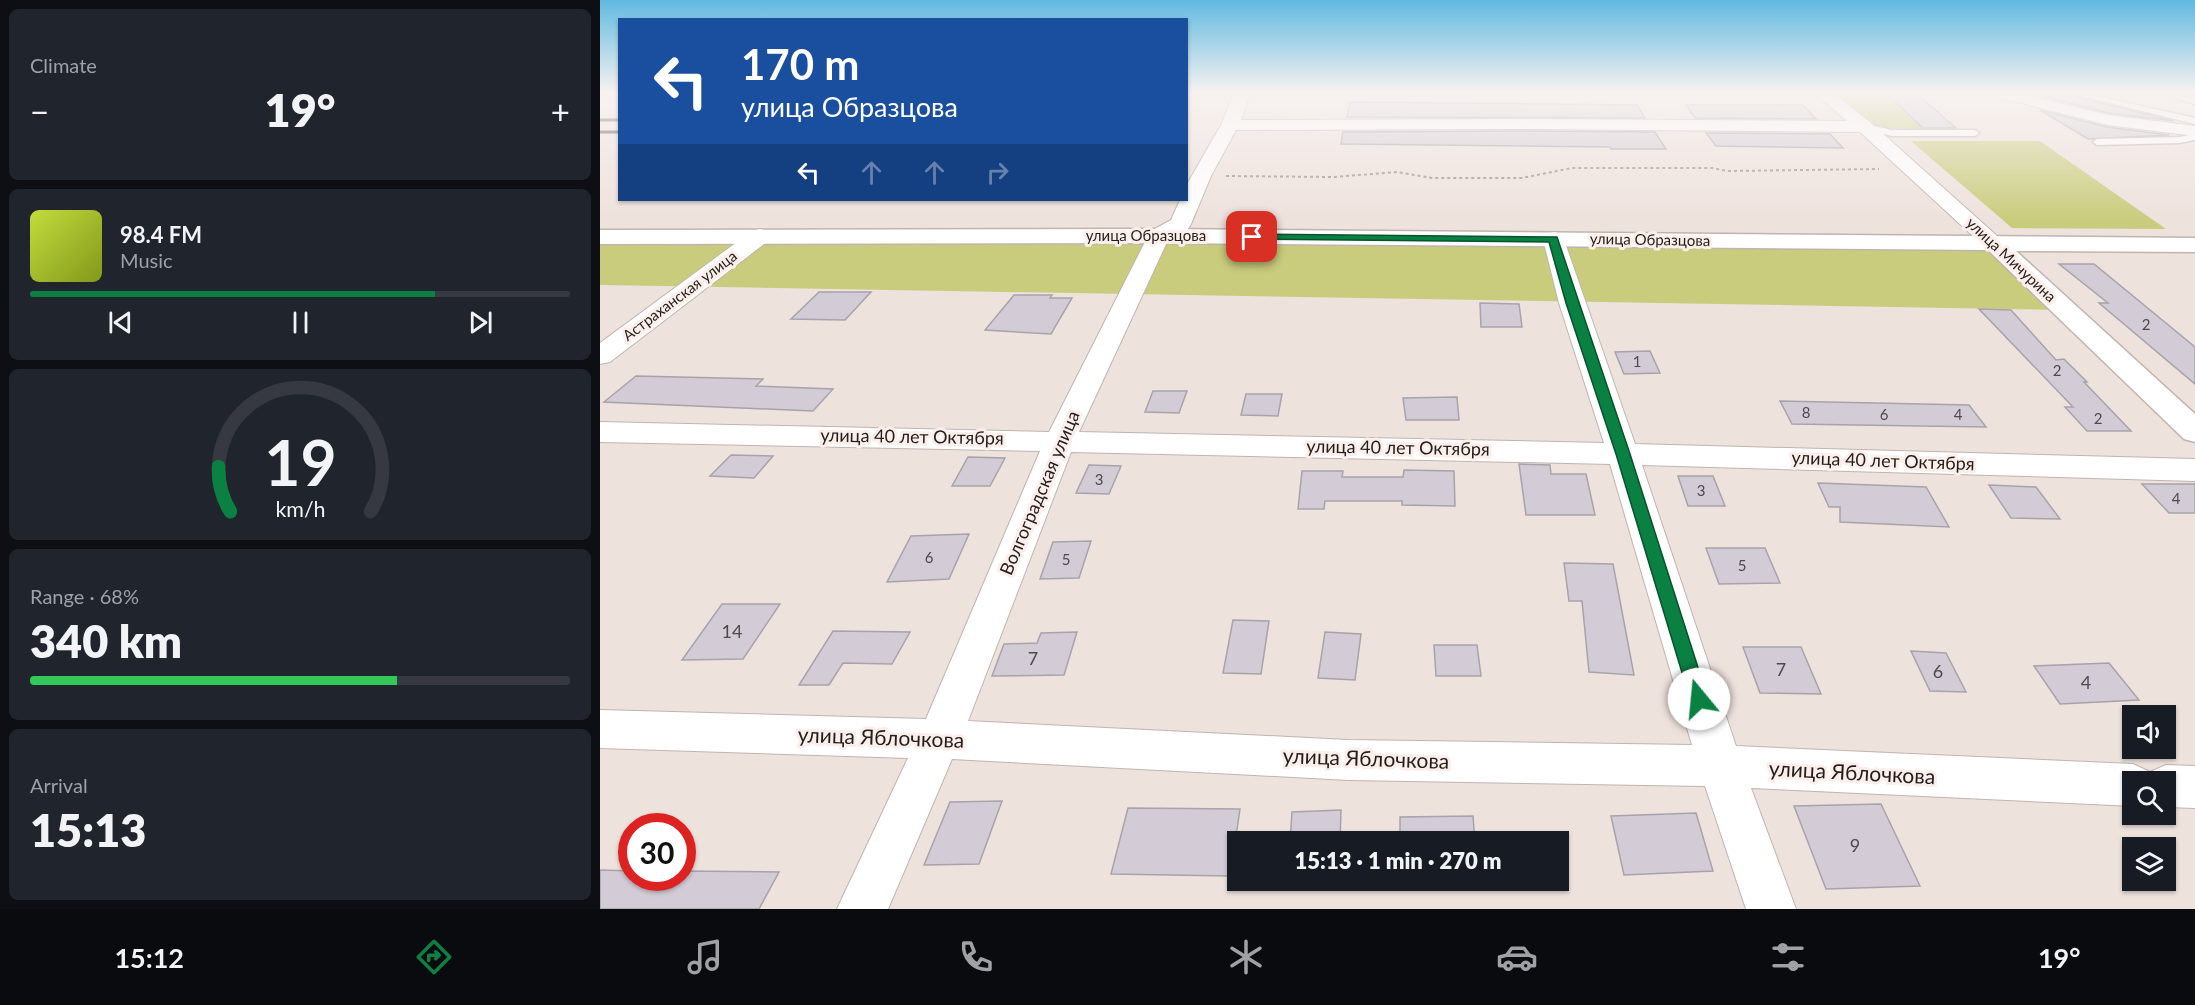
<!DOCTYPE html>
<html lang="en">
<head>
<meta charset="utf-8">
<style>
  :root { --surface:#171b24; --page:#20242c; --text:#f1f3f6; --muted:#9ea1a6; --line:#363941; --accent:#0b8043 }
  body { margin:0; font-family:Lato,sans-serif; background:var(--page); color:var(--text); height:100vh; display:flex; flex-direction:column; font-size:22px; white-space:nowrap }
  * { box-sizing:border-box; margin:0 }
  p { font-size:20px; color:var(--muted) }
  .icon { flex:none; width:33px; height:33px; fill:none; stroke:currentColor; stroke-width:2; stroke-linecap:round; stroke-linejoin:round }
  .map { position:relative; flex:1; overflow:hidden }
  .side { display:flex; flex-direction:column; gap:9px; padding:9px; background:#0d0f14; width:600px }
  .side>* { flex:none }
  .top-card { position:absolute; left:18px; top:18px; width:570px; height:183px; border-radius:0px; box-shadow:0 2px 4px #0004; background:#1a4fa0; color:#fff; overflow:hidden }
  .tools { position:absolute; left:1522px; top:705px; display:grid; gap:12px }
  .tools a { display:grid; place-items:center; width:54px; height:54px; border-radius:0px; background:var(--surface); box-shadow:0 2px 4px #0004; font-size:30px }
  .speed { position:absolute; left:18px; top:813px; display:flex; gap:12px; font-size:30px; font-weight:700; text-align:center }
  .speed>* { display:grid; place-content:center; width:78px; height:78px; border-radius:50%; background:var(--surface); box-shadow:0 2px 4px #0004; line-height:1 }
  .speed .limit { border:9px solid #d22; background:#fff; color:#111 }
  .pin { position:absolute; display:grid; place-items:center; width:51px; height:51px; color:#fff; margin:-26px; border-radius:12px; box-shadow:0 3px 9px #0006 }
  .me { position:absolute; width:66px; margin:-33px; rotate:343deg; stroke-linejoin:round; filter:drop-shadow(0 0 4px #0008) }
  .turn { display:flex; align-items:center; gap:21px; height:126px; padding:0 24px; font-size:27px }
  .turn .icon { width:78px; height:78px; stroke-width:2.5 }
  .turn b { display:block; font-size:42px; line-height:51px }
  .lanes { display:flex; align-items:center; height:57px; padding:0 24px; background:#0003; justify-content:center; gap:30px; direction:ltr }
  .lanes .off { opacity:.35 }
  .big { font-size:45px; font-weight:800; line-height:1.1 }
  .side .widget { flex:1; display:flex; flex-direction:column; justify-content:center; gap:9px; min-width:0; padding:0 21px; border-radius:9px; background:var(--page) }
  .side .dial { align-items:center; gap:0 }
  .dial svg { height:156px; overflow:visible; fill:none; stroke:var(--line); stroke-width:7; stroke-linecap:round; text-anchor:middle }
  .dial text { fill:var(--text); stroke:none }
  .song { display:flex; align-items:center; gap:18px }
  .cover { width:72px; height:72px; border-radius:9px; background:linear-gradient(135deg,hsl(70 70% 55%),hsl(70 70% 35%)) }
  .played { height:6px; border-radius:3px; background:linear-gradient(90deg,var(--accent) 75%,var(--line) 75%) }
  .keys { display:flex; justify-content:space-around; direction:ltr }
  .heat { display:flex; justify-content:space-between; align-items:center; font-size:33px; direction:ltr }
  .charge { height:9px; border-radius:4px; background:linear-gradient(90deg,#34c759 68%,var(--line) 0) }
  .trip { position:absolute; left:627px; top:831px; width:342px; height:60px; border-radius:0px; background:var(--surface); box-shadow:0 2px 4px #0004; font-weight:800; line-height:60px; text-align:center }
  .menu { display:flex; height:96px; justify-content:space-around; align-items:center; background:#090b0e; color:var(--muted) }
  .menu .icon { width:42px; height:42px }
  .menu .current { color:var(--accent) }
  .menu b { font-size:27px; color:var(--text) }
  main { display:flex; flex:1; min-height:0 }
  .map>svg:first-child { display:block }
  .green { fill:#c9cc7d }
  .building { fill:#d3ccd6; stroke:#a8a2ab; stroke-width:1.5 }
  .lines { fill:none; stroke-linecap:round; stroke-linejoin:round }
  .service-casing { stroke:#c0b4af; stroke-width:3 }
  .minor-casing { stroke:#c0b4af; stroke-width:2 }
  .tertiary-casing { stroke:#c0b4af; stroke-width:3 }
  .path { stroke:#9c9390; stroke-width:2; stroke-dasharray:3 3; stroke-linecap:butt }
  .service { fill:#fff; fill-rule:evenodd }
  .minor { fill:#fff; fill-rule:evenodd }
  .tertiary { fill:#fff; fill-rule:evenodd }
  .rail { stroke:#3c3734; stroke-width:3 }
  .route { fill:#0b8043; stroke:#07532c; stroke-width:1.5 }
  .labels { text-anchor:middle; stroke-width:6; stroke-linejoin:round; paint-order:stroke }
  .far-street-label { font-size:15px; fill:#221e1c; stroke:#fcefeb }
  .number-label { font-size:15px; fill:#4e4a4a }
  .street-label { font-size:18px; fill:#221e1c; stroke:#fcefeb }
  .near-number-label { font-size:18px; fill:#4e4a4a }
  .near-street-label { font-size:21px; fill:#221e1c; stroke:#fcefeb }
</style>
</head>
<body>
<main>
<section class="side">
<div class="widget"><p>Climate</p>
<div class="heat"><a>−</a><b class="big">19°</b><a>+</a></div>
</div>
<div class="widget">
<div class="song"><i class="cover"></i><div><b>98.4 FM</b><p>Music</p></div></div>
<div class="played"></div>
<div class="keys"><svg class="icon" aria-label="previous" viewBox="0 0 24 24"><path d="M18 5L8 12l10 7zM5 5v14"/></svg><svg class="icon" aria-label="pause" viewBox="0 0 24 24"><path d="M8 5v14M16 5v14"/></svg><svg class="icon" aria-label="next" viewBox="0 0 24 24"><path d="M6 5l10 7-10 7zM19 5v14"/></svg></div>
</div>
<div class="widget dial"><svg viewBox="0 0 100 80">
<path d="M14 69A42 42 0 1 1 86 69"/>
<path d="M14 69A42 42 0 0 1 8 46" stroke="#0b8043"/>
<text x="50" y="56" font-size="32" font-weight="700">19</text>
<text x="50" y="72" font-size="11">km/h</text>
</svg></div>
<div class="widget"><p>Range · 68%</p><b class="big">340 km</b><div class="charge"></div></div>
<div class="widget"><p>Arrival</p><b class="big">15:13</b></div>
</section>
<div class="map">
<svg width="1595" height="909" viewBox="0 0 1595 909">
  <rect width="100%" height="100%" fill="#eee2dd"/>
  <path class="green" d="M 1234,93 L 1287,94 L 1325,129 L 1278,128 Z
    M 1311,141 L 1440,141 L 1566,229 L 1412,228 Z
    M 0,237 L 1395,244 L 1466,310 L 0,285 Z"/>
  <path class="building" d="M 1286,93 L 1316,93 L 1356,128 L 1323,128 Z
    M 1454,93 L 1468,93 L 1469,95 L 1574,121 L 1508,113 L 1446,97 Z
    M 750,102 L 1037,105 L 1045,118 L 747,117 Z
    M 1086,105 L 1203,105 L 1216,119 L 1095,118 Z
    M 1440,110 L 1507,127 L 1569,135 L 1488,139 Z
    M 920,131 L 1055,132 L 1066,149 L 1011,149 L 1010,147 L 741,144 L 743,132 Z
    M 1106,133 L 1230,134 L 1243,148 L 1116,146 Z
    M 1459,264 L 1494,264 L 1595,347 L 1595,384 L 1499,303 L 1508,303 Z
    M 219,292 L 271,292 L 245,320 L 191,319 Z
    M 414,295 L 452,295 L 450,298 L 472,298 L 451,334 L 385,330 Z
    M 880,303 L 919,304 L 922,327 L 881,327 Z
    M 1379,309 L 1411,310 L 1456,360 L 1464,359 L 1487,382 L 1484,382 L 1531,431 L 1487,431 L 1465,407 L 1473,407 Z
    M 1050,351 L 1060,373 L 1024,374 L 1015,352 Z
    M 36,376 L 163,379 L 156,386 L 233,389 L 213,411 L 4,402 Z
    M 553,391 L 587,391 L 579,413 L 545,412 Z
    M 646,394 L 682,394 L 678,416 L 641,415 Z
    M 857,397 L 859,420 L 806,420 L 803,398 Z
    M 1180,401 L 1369,405 L 1386,427 L 1192,424 Z
    M 131,455 L 173,456 L 154,478 L 110,476 Z
    M 368,457 L 405,458 L 390,486 L 352,486 Z
    M 919,464 L 950,465 L 951,474 L 986,474 L 995,515 L 926,515 Z
    M 489,465 L 521,466 L 509,494 L 476,493 Z
    M 804,470 L 854,471 L 855,506 L 802,505 L 802,501 L 725,501 L 724,509 L 698,509 L 702,471 L 743,471 L 742,477 L 803,477 Z
    M 1078,476 L 1113,476 L 1125,506 L 1088,506 Z
    M 1218,483 L 1326,487 L 1349,527 L 1240,522 L 1240,507 L 1229,507 Z
    M 1542,484 L 1595,484 L 1595,513 L 1569,513 Z
    M 1389,485 L 1436,487 L 1460,519 L 1411,518 Z
    M 369,534 L 349,579 L 287,582 L 311,536 Z
    M 491,541 L 479,578 L 440,579 L 453,542 Z
    M 1106,548 L 1165,548 L 1180,583 L 1119,584 Z
    M 964,563 L 1013,564 L 1034,675 L 989,672 L 982,601 L 969,601 Z
    M 122,604 L 180,604 L 143,659 L 82,660 Z
    M 633,620 L 669,621 L 661,674 L 623,673 Z
    M 233,631 L 310,632 L 292,664 L 243,663 L 229,685 L 199,685 Z
    M 477,632 L 464,675 L 392,676 L 404,644 L 437,643 L 441,633 Z
    M 725,632 L 761,634 L 755,680 L 718,678 Z
    M 834,645 L 877,645 L 881,676 L 836,676 Z
    M 1143,647 L 1201,647 L 1221,694 L 1160,693 Z
    M 1311,651 L 1346,653 L 1366,692 L 1330,691 Z
    M 1509,663 L 1539,700 L 1460,704 L 1434,666 Z
    M 402,801 L 379,864 L 324,865 L 350,802 Z
    M 1281,804 L 1320,886 L 1226,889 L 1194,806 Z
    M 528,808 L 640,809 L 630,876 L 511,874 Z
    M 741,810 L 740,842 L 690,842 L 692,812 Z
    M 1096,813 L 1113,871 L 1024,875 L 1011,816 Z
    M 873,816 L 875,842 L 800,842 L 800,817 Z
    M 0,870 L 32,871 L 32,878 L 82,878 L 82,871 L 179,872 L 159,909 L 0,909 Z"/>
  <g class="lines">
    <defs>
      <path id="service" d="M 1441,93 L 1452,93 L 1428,101 L 1424,99 Z
        M 1470,93 L 1483,93 L 1595,118 L 1595,124 Z
        M 1559,93 L 1571,93 L 1595,100 L 1595,104 Z
        M 1265,124 L 1292,130 L 1375,130 L 1379,133 L 1375,136 L 1292,136 L 1262,129 L 1262,125 Z
        M 1595,134 L 1595,140 L 1579,143 L 1497,145 L 1493,142 L 1497,139 L 1579,137 Z"/>
      <path id="minor" d="M 634,93 L 650,93 L 641,120 L 920,119 L 1247,121 L 1215,93 L 1233,93 L 1271,123 L 1406,244 L 1403,249 L 1395,251 L 1387,249 L 1260,132 L 920,129 L 636,130 L 611,176 L 591,224 L 588,229 L 568,240 L 479,432 L 1004,443 L 959,303 L 943,239 L 946,234 L 954,232 L 962,234 L 1035,444 L 1595,459 L 1595,481 L 1042,465 L 1136,746 L 1533,764 L 1550,772 L 1566,765 L 1595,766 L 1595,808 L 1566,807 L 1566,782 L 1533,782 L 1533,806 L 1151,788 L 1196,909 L 1146,909 L 1105,786 L 748,780 L 352,759 L 288,909 L 237,909 L 308,758 L 0,748 L 0,710 L 326,719 L 440,451 L 0,442 L 0,422 L 449,432 L 548,236 L 551,231 L 571,220 L 580,200 L 586,200 L 586,186 L 621,125 ZM 471,452 L 1010,464 L 1092,745 L 748,740 L 368,721 Z
        M 1392,93 L 1419,93 L 1508,115 L 1595,126 L 1595,136 L 1508,125 L 1394,96 Z
        M 160,229 L 168,231 L 171,236 L 168,241 L 10,362 L 0,364 L 0,343 L 152,231 Z"/>
      <path id="tertiary" d="M 559,229 L 1595,238 L 1595,252 L 1416,251 L 1595,414 L 1595,442 L 1584,439 L 1388,250 L 559,243 L 0,244 L 0,230 Z"/>
    </defs>
    <use href="#service" class="service-casing"/>
    <use href="#minor" class="minor-casing"/>
    <use href="#tertiary" class="tertiary-casing"/>
    <path class="path" d="M 626,176 L 734,177 L 797,172 L 832,178 L 922,178 L 972,168 L 1112,168 L 1127,171 L 1279,169"/>
    <use href="#service" class="service"/>
    <use href="#minor" class="minor"/>
    <use href="#tertiary" class="tertiary"/>
    <path class="rail" d="M 0,120 L 20,120
      M 0,132 L 20,132"/>
  </g>
  <linearGradient id="sky" x2="0" y2="1"><stop stop-color="#61bae1"/><stop offset="0.42" stop-color="#f7f2f0"/><stop offset="1" stop-color="#f7f2f0" stop-opacity="0"/></linearGradient>
  <rect width="1595" height="220" fill="url(#sky)"/>
  <path class="route" d="M 652,234 L 957,237 L 1030,454 L 1108,699 L 1105,705 L 1099,707 L 1093,705 L 1090,699 L 1016,454 L 966,303 L 949,242 L 649,239 L 649,235 Z"/>
  <g class="labels">
    <g class="far-street-label">
      <text x="546" y="241">улица Образцова</text>
      <text transform="translate(1050 240) rotate(1)" y="5">улица Образцова</text>
      <text transform="translate(1411 260) rotate(43)" y="5">улица Мичурина</text>
      <text transform="translate(80 296) rotate(-37)" y="5">Астраханская улица</text>
    </g>
    <g class="number-label">
      <text x="1546" y="330">2</text>
      <text x="1037" y="367">1</text>
      <text x="1457" y="376">2</text>
      <text x="1206" y="418">8</text>
      <text x="1284" y="420">6</text>
      <text x="1358" y="420">4</text>
      <text x="1498" y="424">2</text>
      <text x="499" y="485">3</text>
      <text x="1101" y="496">3</text>
      <text x="1576" y="504">4</text>
      <text x="329" y="563">6</text>
      <text x="466" y="565">5</text>
      <text x="1142" y="571">5</text>
    </g>
    <g class="street-label">
      <text transform="translate(312 437) rotate(1)" y="6">улица 40 лет Октября</text>
      <text transform="translate(798 448) rotate(1)" y="6">улица 40 лет Октября</text>
      <text transform="translate(1283 461) rotate(2)" y="6">улица 40 лет Октября</text>
      <text transform="translate(440 493) rotate(-67)" y="6">Волгоградская улица</text>
    </g>
    <g class="near-number-label">
      <text x="132" y="638">14</text>
      <text x="433" y="665">7</text>
      <text x="1181" y="676">7</text>
      <text x="1338" y="678">6</text>
      <text x="1486" y="689">4</text>
      <text x="1255" y="852">9</text>
    </g>
    <g class="near-street-label">
      <text transform="translate(281 738) rotate(2)" y="7">улица Яблочкова</text>
      <text transform="translate(766 759) rotate(2)" y="7">улица Яблочкова</text>
      <text transform="translate(1252 773) rotate(3)" y="7">улица Яблочкова</text>
    </g>
  </g>
</svg>
<div class="tools">
<a><svg class="icon" aria-label="sound" viewBox="0 0 24 24"><path d="M4 9h4l5-4v14l-5-4H4zM17 9q2 3 0 6"/></svg></a>
<a><svg class="icon" aria-label="search" viewBox="0 0 24 24"><circle cx="10" cy="10" r="6"/><path d="M15 15l6 6"/></svg></a>
<a><svg class="icon" aria-label="layers" viewBox="0 0 24 24"><path d="M12 4l9 5-9 5-9-5zM3 14l9 5 9-5"/></svg></a>
</div>
<div class="speed"><div class="limit">30</div></div>
<div class="pin" style="left:652px;top:237px;background:#d93025"><svg class="icon" aria-label="arrive" viewBox="0 0 24 24"><path d="M6 21V4h12l-3 4 3 4H6"/></svg></div>
<svg class="me" style="left:1099px;top:699px" viewBox="-20 -20 40 40"><circle r="19" fill="#fff"/><path d="M0-13L10 11 0 6-10 11z" fill="#0b8043"/></svg>
<div class="trip">15:13 · 1 min · 270 m</div>
<div class="top-card">
<div class="turn"><svg class="icon" aria-label="left" viewBox="0 0 24 24"><path d="M17 20v-9H6M10 6l-5 5 5 5"/></svg><div><b>170 m</b>улица Образцова</div></div>
<div class="lanes"><svg class="icon" aria-label="left" viewBox="0 0 24 24"><path d="M17 20v-9H6M10 6l-5 5 5 5"/></svg><svg class="icon off" aria-label="ahead" viewBox="0 0 24 24"><path d="M12 20V5M6 11l6-6 6 6"/></svg><svg class="icon off" aria-label="ahead" viewBox="0 0 24 24"><path d="M12 20V5M6 11l6-6 6 6"/></svg><svg class="icon off" aria-label="right" viewBox="0 0 24 24"><path d="M7 20v-9h11M14 6l5 5-5 5"/></svg></div>
</div>
</div>
</main>
<nav class="menu">
<b>15:12</b>
<svg class="icon current" aria-label="directions" viewBox="0 0 24 24"><path d="M12 3l9 9-9 9-9-9zM9 14v-3h6M13 9l2 2-2 2"/></svg>
<svg class="icon" aria-label="music" viewBox="0 0 24 24"><path d="M9 18V5l10-2v13"/><circle cx="6" cy="18" r="3"/><circle cx="16" cy="16" r="3"/></svg>
<svg class="icon" aria-label="phone" viewBox="0 0 24 24"><path d="M5 4h4l2 5-3 2q2 4 5 5l2-3 5 2v4C11 20 4 13 5 4z"/></svg>
<svg class="icon" aria-label="climate" viewBox="0 0 24 24"><path d="M12 3v18M4 7l16 10M4 17L20 7"/></svg>
<svg class="icon" aria-label="car" viewBox="0 0 24 24"><path d="M5 17H2v-5l4-1 3-4h7l3 4 3 1v5h-3M9 17h6M6 11h13"/><circle cx="7" cy="17" r="2"/><circle cx="17" cy="17" r="2"/></svg>
<svg class="icon" aria-label="filters" viewBox="0 0 24 24"><path d="M4 7h16M4 17h16"/><circle cx="9" cy="7" r="2"/><circle cx="15" cy="17" r="2"/></svg>
<b>19°</b>
</nav>
</body>
</html>
